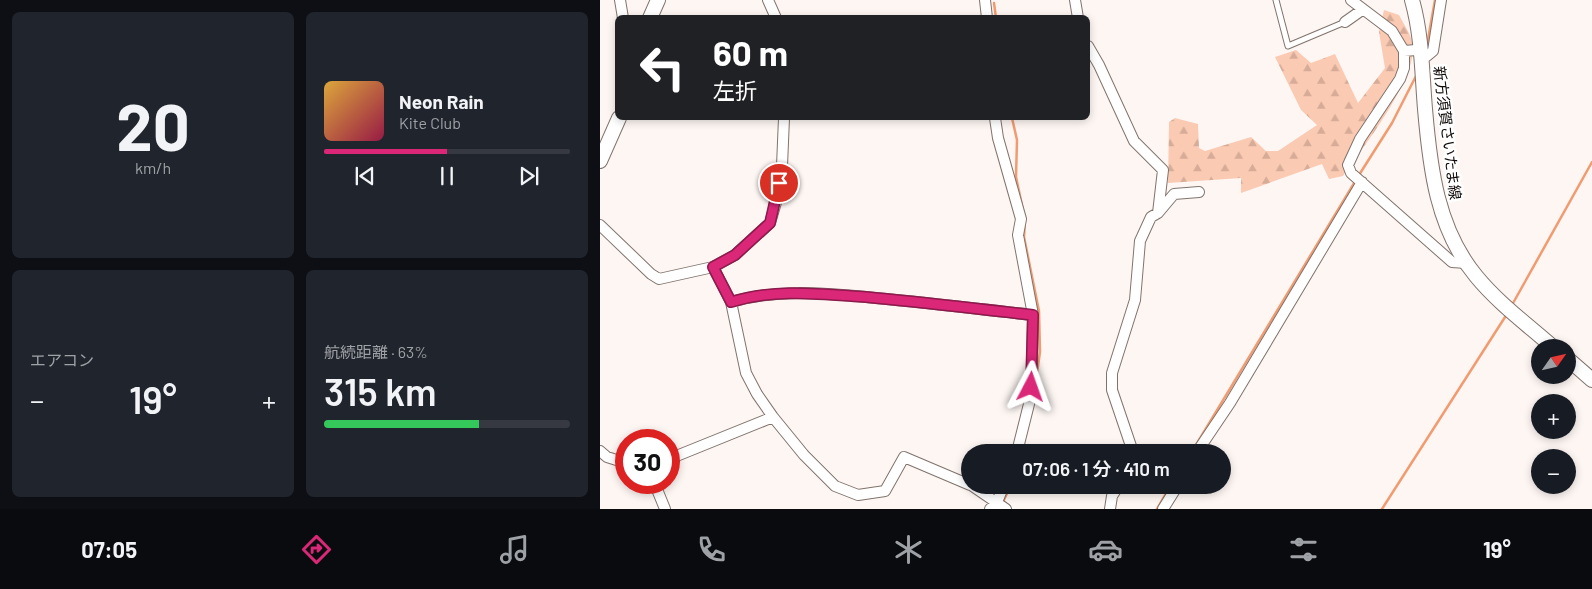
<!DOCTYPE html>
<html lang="ja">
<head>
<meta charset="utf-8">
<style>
  :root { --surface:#171b24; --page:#20242c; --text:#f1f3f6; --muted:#9ea1a6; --line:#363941; --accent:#db2777 }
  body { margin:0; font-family:Barlow,"Noto Sans JP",sans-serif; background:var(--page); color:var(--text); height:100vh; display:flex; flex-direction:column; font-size:19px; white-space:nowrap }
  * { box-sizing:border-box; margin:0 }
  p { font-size:16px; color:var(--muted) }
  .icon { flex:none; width:28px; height:28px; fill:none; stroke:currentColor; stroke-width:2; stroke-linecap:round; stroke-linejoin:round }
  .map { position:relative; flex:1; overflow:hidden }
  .drawer { display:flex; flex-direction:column; gap:12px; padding:12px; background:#0d0f14; width:600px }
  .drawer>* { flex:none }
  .hud { position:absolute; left:15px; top:15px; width:475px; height:105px; border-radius:8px; box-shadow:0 2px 8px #0003; background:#202124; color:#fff; overflow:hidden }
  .needle { width:32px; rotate:56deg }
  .fabs { position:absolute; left:931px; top:339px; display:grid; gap:10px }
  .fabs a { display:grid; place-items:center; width:45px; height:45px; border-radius:50%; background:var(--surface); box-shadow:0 2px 8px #0003; font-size:25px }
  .speed { position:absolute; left:15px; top:429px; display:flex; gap:10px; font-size:25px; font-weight:700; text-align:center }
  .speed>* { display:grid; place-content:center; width:65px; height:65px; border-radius:50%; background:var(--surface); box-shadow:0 2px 8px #0003; line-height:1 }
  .speed .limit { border:8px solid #d22; background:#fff; color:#111 }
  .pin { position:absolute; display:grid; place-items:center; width:42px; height:42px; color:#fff; margin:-21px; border:2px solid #fff; border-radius:50%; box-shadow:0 1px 5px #0007 }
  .me { position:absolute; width:55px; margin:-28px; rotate:4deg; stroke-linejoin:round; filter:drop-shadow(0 0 4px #0008) }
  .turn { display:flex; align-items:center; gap:18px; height:105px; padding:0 15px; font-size:22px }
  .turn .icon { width:65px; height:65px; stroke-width:2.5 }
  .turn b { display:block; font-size:35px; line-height:42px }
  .big { font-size:38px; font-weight:600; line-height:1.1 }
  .drawer .widget { flex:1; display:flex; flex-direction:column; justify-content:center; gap:8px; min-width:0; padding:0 18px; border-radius:8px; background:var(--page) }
  .drawer .dial { align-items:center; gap:0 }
  .dial b { font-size:65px; line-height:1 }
  .song { display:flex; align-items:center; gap:15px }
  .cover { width:60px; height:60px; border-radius:8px; background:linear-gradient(135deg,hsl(40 70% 55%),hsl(340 70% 35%)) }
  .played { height:5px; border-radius:2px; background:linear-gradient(90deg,var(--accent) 50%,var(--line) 50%) }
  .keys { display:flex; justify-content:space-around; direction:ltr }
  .heat { display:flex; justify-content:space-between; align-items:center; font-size:28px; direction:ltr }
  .charge { height:8px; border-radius:4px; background:linear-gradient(90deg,#34c759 63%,var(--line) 0) }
  .drawer .tiles { flex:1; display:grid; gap:12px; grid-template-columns:repeat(2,1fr) }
  .trip { position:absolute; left:361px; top:444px; width:270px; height:50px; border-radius:25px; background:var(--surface); box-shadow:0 2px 8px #0003; font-weight:600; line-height:50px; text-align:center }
  .dock { display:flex; height:80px; justify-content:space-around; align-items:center; background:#090b0e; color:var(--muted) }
  .dock .icon { width:35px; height:35px }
  .dock .active { color:var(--accent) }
  .dock b { font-size:22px; color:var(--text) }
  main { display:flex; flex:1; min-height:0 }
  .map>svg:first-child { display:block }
  .forest { fill:url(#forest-firs) }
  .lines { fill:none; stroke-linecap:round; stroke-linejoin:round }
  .stream { stroke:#f29b70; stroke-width:2.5 }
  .lane-casing { stroke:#81736c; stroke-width:7 }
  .street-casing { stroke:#81736c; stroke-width:12 }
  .secondary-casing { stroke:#81736c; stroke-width:16 }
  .lane { stroke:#fff; stroke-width:5 }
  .street { stroke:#fff; stroke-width:10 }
  .secondary { stroke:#fff; stroke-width:14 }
  .route-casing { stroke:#8e194d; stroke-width:12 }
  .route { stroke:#db2777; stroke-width:9 }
  .labels { text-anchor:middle; stroke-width:5; stroke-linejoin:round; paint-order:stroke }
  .street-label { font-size:15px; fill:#0f0a08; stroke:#fff }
</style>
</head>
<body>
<main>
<section class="drawer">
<div class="tiles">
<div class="widget dial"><b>20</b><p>km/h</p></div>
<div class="widget">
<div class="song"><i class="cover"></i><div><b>Neon Rain</b><p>Kite Club</p></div></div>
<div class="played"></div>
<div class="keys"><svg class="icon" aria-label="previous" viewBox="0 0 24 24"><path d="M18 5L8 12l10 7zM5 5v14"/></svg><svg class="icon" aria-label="pause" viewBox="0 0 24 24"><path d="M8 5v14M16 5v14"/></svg><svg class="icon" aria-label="next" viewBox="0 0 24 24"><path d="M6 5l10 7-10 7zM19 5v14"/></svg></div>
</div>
<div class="widget"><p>エアコン</p>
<div class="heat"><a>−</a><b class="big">19°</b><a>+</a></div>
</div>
<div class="widget"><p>航続距離 · 63%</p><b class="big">315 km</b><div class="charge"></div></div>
</div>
</section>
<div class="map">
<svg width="992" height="509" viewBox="0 0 992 509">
  <defs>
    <pattern id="forest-firs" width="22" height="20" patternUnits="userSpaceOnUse" patternTransform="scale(1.25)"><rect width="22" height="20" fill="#fbcab3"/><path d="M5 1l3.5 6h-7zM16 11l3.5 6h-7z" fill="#d6ac98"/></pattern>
  </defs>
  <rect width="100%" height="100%" fill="#fdf6f3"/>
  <path class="forest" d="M 784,10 L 799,15 C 803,23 810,33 812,42 C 821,74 762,149 743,176 L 729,179 L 722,164 L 641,193 L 641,178 L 568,183 L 569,122 L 575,118 L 598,124 L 599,148 L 605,151 L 651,137 L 666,151 L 678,151 L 717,125 L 701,110 L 675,57 L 696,50 L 711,63 L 735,54 L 758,103 L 785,68 L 779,32 Z"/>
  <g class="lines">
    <path class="stream" d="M 394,3 L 396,18
      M 827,45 L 835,0
      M 412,118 L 417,140 L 416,177 L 424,215
      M 759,175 L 792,123 L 817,74
      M 425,220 L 424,237 L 439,311 L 440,352 L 437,373
      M 912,305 L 992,162
      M 596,445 L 756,180
      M 423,452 L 424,442
      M 402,504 L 411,485
      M 557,509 L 571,485
      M 782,509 L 907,314"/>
    <defs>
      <path id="lane" d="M 676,0 L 688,46 L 745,22"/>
      <path id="street" d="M 20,0 L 23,18
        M 168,0 L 176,18
        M 385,0 L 387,18
        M 475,0 L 478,18
        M 751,0 L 792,31 L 804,51 L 816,50 L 821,55 L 827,56 L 833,51 L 841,0
        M 745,22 L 762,10
        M 488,46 L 499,65 L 534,141 L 563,170 L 558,213
        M 804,51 L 804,68 L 800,79 L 760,139 L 748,165 L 751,173 L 852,262 L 866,263
        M 395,118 L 398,138 L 421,219 L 418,235 L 433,315 L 432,371 L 429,404 L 417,452
        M 0,225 L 51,274 L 59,279 L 113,267 L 135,255 L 170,223 L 177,199 L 182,166 L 184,118
        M 113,267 L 131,302 L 146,373 L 157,394 L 173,417 L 204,455 L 235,486 L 258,495 L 285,491 L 304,457 L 370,485
        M 131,302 C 175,289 221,293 266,297 C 322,302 377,309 433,315
        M 0,451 L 7,457 L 26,463
        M 533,452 L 512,390 L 512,373 L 535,300 L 540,241 L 551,217 L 558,213 L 574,194 L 599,192
        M 597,452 L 630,403 L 762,182
        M 69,459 L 173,417
        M 54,482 L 65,509
        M 371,485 L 406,509
        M 390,509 L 397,502 L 404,485
        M 510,509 L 512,496 L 519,485
        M 563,509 L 578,485"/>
      <path id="secondary" d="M 812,0 C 822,35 822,73 825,109 C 830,168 837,229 876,276 C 898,303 928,325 954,348
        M 50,18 L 58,0
        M 0,161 L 19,118
        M 968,359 L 992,380"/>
    </defs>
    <use href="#lane" class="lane-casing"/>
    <use href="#street" class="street-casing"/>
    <use href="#secondary" class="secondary-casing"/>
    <use href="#lane" class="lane"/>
    <use href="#street" class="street"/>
    <use href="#secondary" class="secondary"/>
  </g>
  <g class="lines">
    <defs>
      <path id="route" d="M 179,183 L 170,223 L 135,255 L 113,267 L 131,302 C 175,288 221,294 266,297 C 322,302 377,309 433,315 L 431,387"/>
    </defs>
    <use href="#route" class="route-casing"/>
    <use href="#route" class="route"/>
  </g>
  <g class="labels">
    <g class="street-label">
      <text transform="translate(847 133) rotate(83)" y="5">新方須賀さいたま線</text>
    </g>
  </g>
</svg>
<div class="fabs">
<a><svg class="needle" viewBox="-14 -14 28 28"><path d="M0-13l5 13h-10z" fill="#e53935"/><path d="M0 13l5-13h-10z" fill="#9ea1a6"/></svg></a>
<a>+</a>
<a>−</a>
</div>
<div class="speed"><div class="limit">30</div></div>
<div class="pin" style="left:179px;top:183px;background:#d93025"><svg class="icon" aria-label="arrive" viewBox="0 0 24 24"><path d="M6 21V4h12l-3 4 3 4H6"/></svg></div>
<svg class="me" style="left:431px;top:387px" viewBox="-20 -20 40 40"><path d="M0-17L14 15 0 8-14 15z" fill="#db2777" stroke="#fff" stroke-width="4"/></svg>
<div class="trip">07:06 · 1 分 · 410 m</div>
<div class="hud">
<div class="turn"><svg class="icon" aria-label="left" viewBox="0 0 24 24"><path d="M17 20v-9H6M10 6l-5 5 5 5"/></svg><div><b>60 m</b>左折</div></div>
</div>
</div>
</main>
<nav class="dock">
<b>07:05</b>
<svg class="icon active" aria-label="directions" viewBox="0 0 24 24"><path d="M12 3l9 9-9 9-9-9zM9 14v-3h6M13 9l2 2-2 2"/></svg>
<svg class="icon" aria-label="music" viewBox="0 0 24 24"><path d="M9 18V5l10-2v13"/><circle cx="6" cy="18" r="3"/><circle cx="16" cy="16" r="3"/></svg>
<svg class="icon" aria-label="phone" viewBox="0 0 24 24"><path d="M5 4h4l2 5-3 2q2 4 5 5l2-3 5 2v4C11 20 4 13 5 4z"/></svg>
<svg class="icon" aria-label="climate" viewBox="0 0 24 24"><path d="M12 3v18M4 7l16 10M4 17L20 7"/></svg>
<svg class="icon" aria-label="car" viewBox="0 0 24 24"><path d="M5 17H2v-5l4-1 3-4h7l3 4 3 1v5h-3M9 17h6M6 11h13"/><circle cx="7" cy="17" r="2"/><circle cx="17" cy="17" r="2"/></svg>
<svg class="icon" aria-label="filters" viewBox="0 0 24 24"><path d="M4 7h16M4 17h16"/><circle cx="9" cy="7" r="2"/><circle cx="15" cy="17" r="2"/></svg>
<b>19°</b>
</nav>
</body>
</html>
